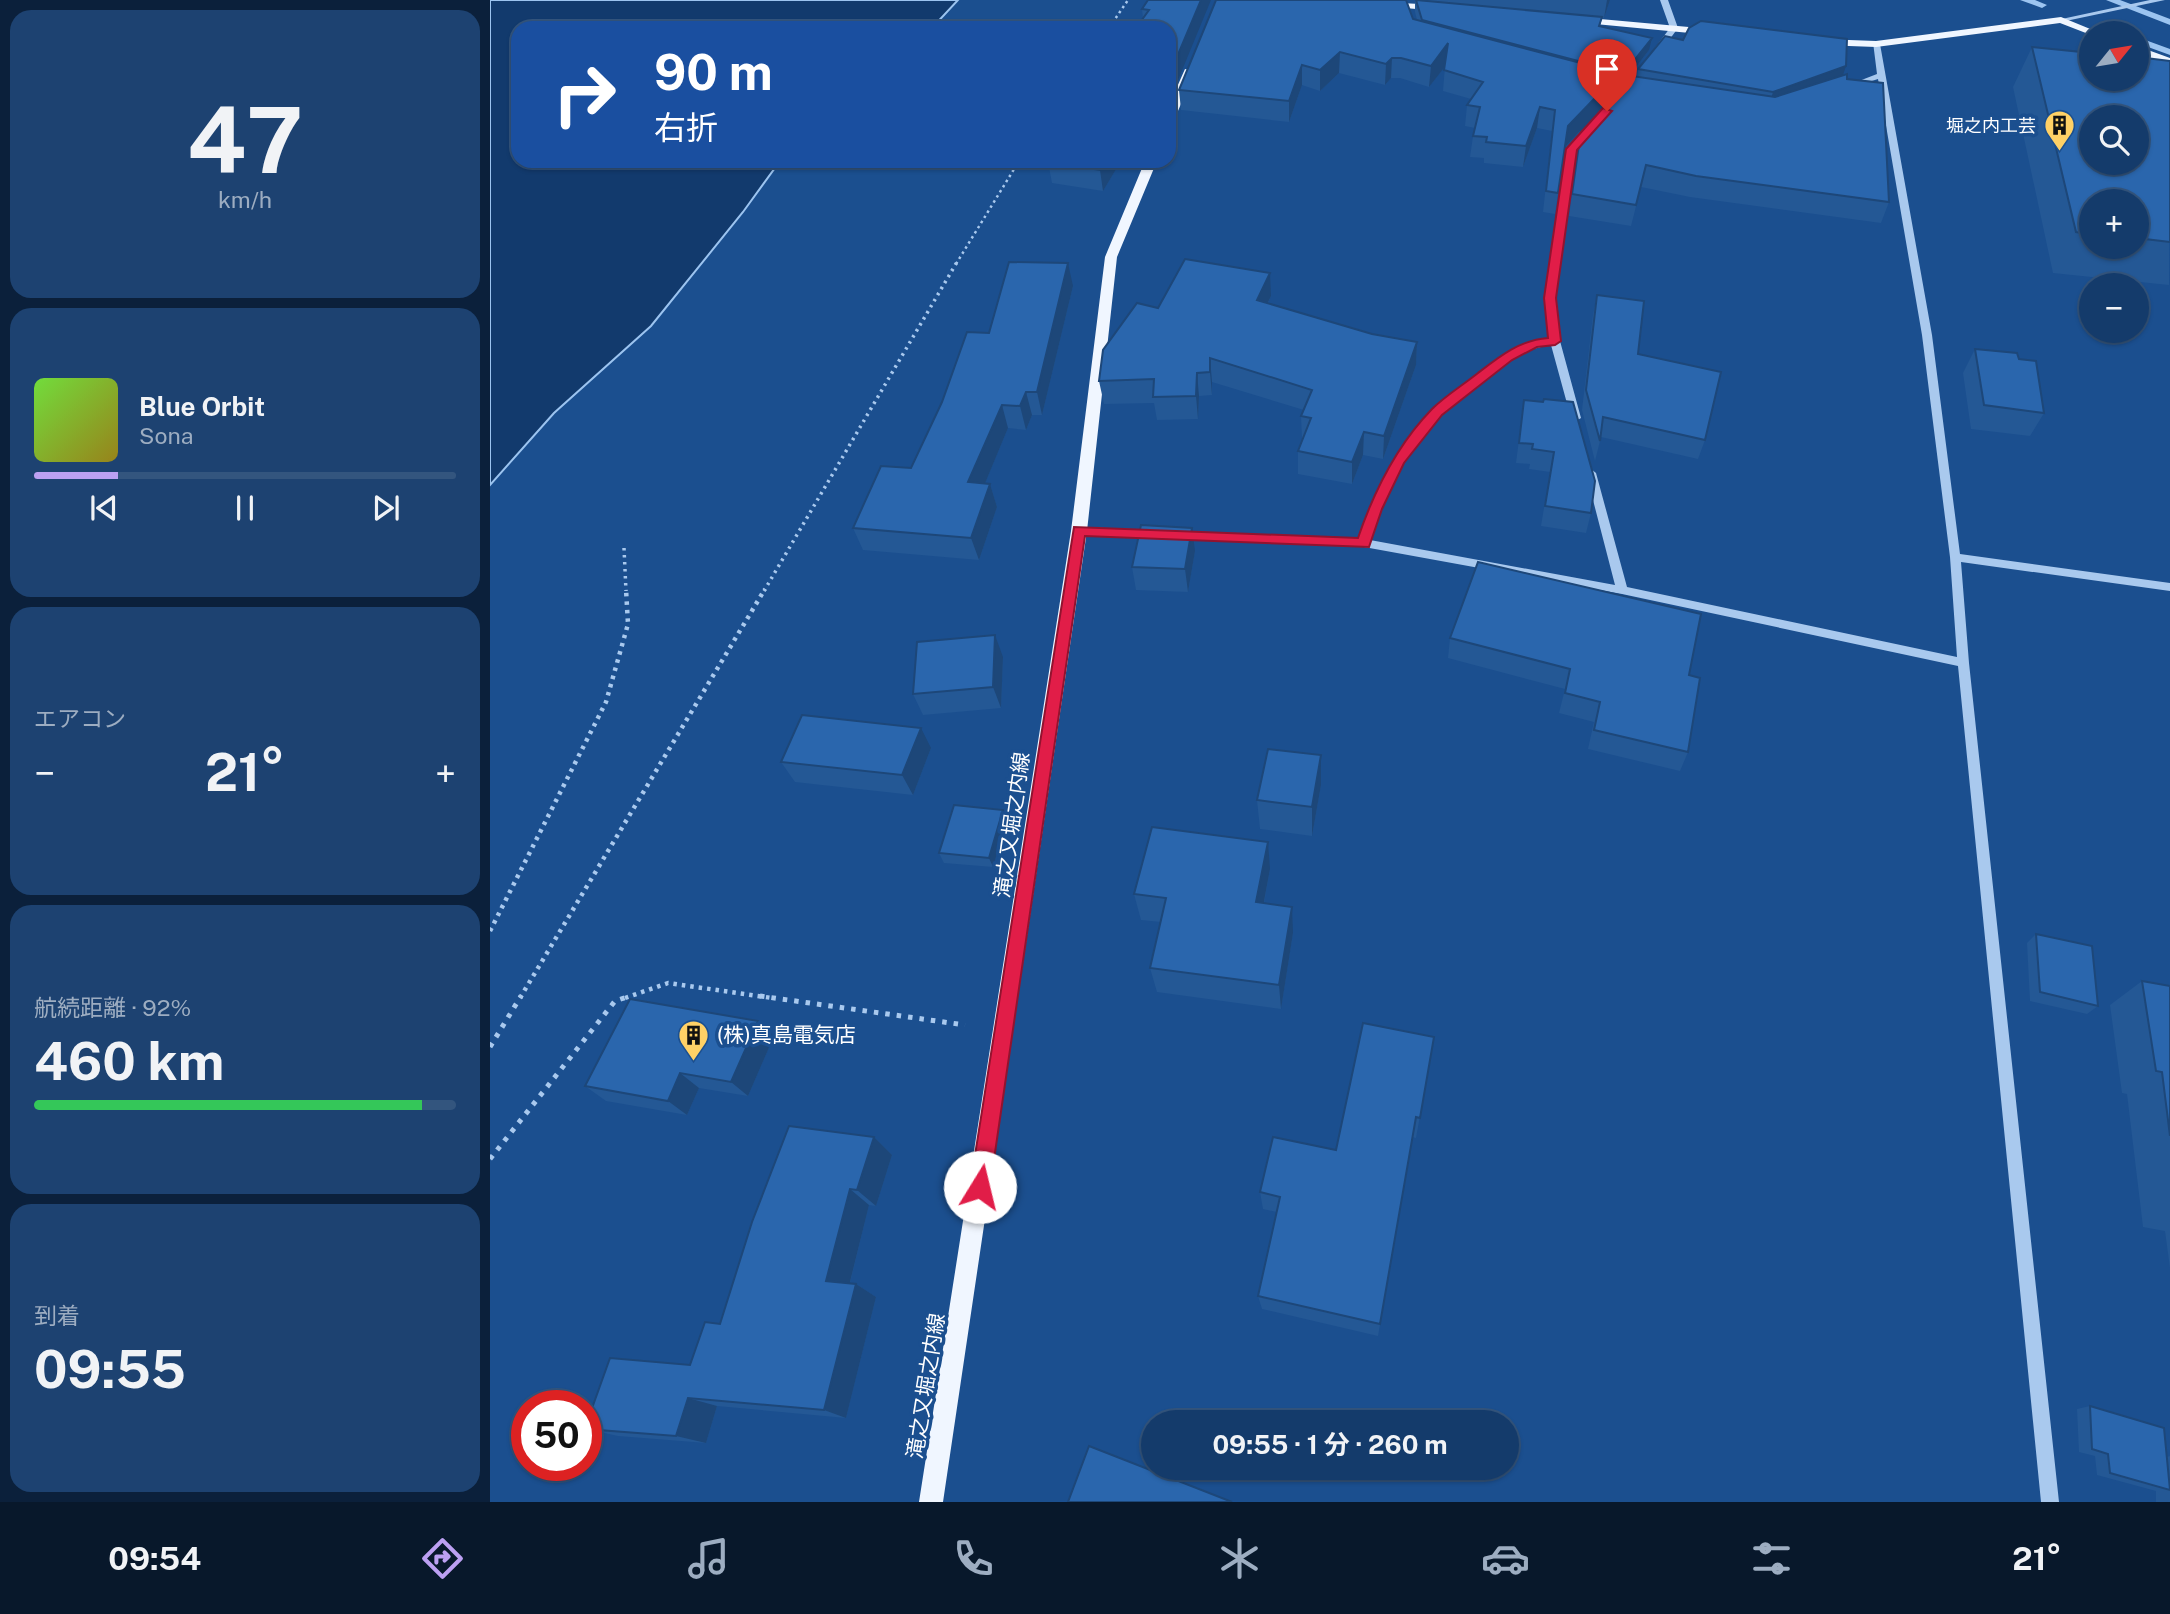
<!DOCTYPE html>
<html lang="ja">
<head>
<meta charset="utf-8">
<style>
  :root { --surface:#143b6b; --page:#1d4271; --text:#f1f3f6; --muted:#9dadc1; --line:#33557e; --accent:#bca0f2 }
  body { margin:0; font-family:"Public Sans","Noto Sans JP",sans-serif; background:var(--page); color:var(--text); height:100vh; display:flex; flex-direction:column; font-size:26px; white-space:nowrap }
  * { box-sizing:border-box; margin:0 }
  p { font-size:23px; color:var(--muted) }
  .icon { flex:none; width:38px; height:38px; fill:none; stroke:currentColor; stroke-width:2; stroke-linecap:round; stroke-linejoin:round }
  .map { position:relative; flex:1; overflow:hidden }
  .drawer { display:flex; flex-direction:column; gap:10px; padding:10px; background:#0b203b; width:490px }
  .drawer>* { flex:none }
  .banner { position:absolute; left:21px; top:21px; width:665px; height:147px; border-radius:21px; box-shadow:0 2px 5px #0004,0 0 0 2px var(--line); background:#1a4fa0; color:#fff; overflow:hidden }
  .needle { width:46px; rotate:60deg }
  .buttons { position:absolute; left:1589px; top:21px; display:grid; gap:14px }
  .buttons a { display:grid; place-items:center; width:70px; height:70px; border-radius:50%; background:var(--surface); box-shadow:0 2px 5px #0004,0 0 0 2px var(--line); font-size:35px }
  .speed { position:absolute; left:21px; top:1390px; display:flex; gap:14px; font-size:35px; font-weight:700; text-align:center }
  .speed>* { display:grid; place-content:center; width:91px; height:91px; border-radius:50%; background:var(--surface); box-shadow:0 2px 5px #0004,0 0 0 2px var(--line); line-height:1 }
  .speed .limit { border:10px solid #d22; background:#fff; color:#111 }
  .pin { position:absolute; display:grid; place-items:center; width:60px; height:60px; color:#fff; margin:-72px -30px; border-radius:50% 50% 50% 0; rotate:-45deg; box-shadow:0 0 7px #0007 }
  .pin .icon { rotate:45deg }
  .me { position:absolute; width:77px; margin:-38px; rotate:9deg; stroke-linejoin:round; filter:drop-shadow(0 0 5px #0008) }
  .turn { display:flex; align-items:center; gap:24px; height:147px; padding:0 28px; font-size:32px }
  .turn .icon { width:91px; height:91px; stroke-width:2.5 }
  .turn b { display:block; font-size:49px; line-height:60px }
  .big { font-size:52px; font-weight:700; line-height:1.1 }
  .drawer .widget { flex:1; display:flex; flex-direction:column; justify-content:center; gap:10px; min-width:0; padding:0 24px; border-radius:21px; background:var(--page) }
  .drawer .dial { align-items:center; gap:0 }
  .dial b { font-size:91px; line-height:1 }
  .song { display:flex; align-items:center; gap:21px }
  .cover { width:84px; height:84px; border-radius:10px; background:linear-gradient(135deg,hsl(100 70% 55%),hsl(50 70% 35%)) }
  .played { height:7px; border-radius:4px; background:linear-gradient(90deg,var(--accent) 20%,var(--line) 20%) }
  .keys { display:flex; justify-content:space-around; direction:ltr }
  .heat { display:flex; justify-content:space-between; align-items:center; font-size:38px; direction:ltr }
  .charge { height:10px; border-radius:5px; background:linear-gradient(90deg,#34c759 92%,var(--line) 0) }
  .trip { position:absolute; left:651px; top:1410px; width:378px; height:70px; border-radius:35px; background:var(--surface); box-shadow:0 2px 5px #0004,0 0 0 2px var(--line); font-weight:700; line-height:70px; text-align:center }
  .tab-bar { display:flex; height:112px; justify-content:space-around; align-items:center; background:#08182b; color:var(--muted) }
  .tab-bar .icon { width:49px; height:49px }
  .tab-bar .on { color:var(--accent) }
  .tab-bar b { font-size:32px; color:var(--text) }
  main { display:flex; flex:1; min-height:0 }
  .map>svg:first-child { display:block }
  .water { fill:#123a6d; stroke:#9cc4f0; stroke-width:2 }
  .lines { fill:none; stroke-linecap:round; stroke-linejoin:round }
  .stream { fill:#9cc4f0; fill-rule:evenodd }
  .path-far3 { stroke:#a9c9ee; stroke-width:2.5; stroke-dasharray:2.5 3.5; stroke-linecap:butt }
  .path-far2 { stroke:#a9c9ee; stroke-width:3.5; stroke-dasharray:2.5 4.5; stroke-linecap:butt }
  .path-far1 { stroke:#a9c9ee; stroke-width:4.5; stroke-dasharray:3.5 5; stroke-linecap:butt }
  .path { stroke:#a9c9ee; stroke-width:5; stroke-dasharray:4.5 7; stroke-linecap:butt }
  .minor { fill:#a9c9ee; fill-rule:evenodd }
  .major { fill:#f0f6ff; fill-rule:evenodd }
  .wall { fill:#245895; fill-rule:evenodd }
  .shaded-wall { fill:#1d4779 }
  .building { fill:#2a66ad; stroke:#1d4779; stroke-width:2; fill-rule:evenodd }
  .route { fill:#e11d48; stroke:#92132f; stroke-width:2 }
  .labels { text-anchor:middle; stroke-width:7; stroke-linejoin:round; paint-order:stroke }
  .far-poi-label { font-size:18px; fill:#fff; stroke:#1b4f8f; text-anchor:end }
  .street-label { font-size:21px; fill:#fff; stroke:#1b4f8f }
  .poi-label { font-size:21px; fill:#fff; stroke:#1b4f8f; text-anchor:start }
</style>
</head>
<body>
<main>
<section class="drawer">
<div class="widget dial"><b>47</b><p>km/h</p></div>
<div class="widget">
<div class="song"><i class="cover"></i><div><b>Blue Orbit</b><p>Sona</p></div></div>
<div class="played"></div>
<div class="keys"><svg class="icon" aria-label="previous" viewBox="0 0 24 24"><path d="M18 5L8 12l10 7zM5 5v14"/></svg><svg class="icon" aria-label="pause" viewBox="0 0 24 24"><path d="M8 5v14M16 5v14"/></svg><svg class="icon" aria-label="next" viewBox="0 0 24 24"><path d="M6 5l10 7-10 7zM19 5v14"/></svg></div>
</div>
<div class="widget"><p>エアコン</p>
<div class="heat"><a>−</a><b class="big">21°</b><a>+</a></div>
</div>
<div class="widget"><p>航続距離 · 92%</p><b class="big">460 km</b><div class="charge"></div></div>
<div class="widget"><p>到着</p><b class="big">09:55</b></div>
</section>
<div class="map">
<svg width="1680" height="1502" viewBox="0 0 1680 1502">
  <rect width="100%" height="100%" fill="#1b4f8f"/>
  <path class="water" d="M 0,0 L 468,0 L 442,28 L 28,28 L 28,161 L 290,161 L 253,212 L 161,326 L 64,413 L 0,485 Z"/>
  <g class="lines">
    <path class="stream" d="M 1530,0 L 1545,0 L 1557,5 L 1552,8 Z
      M 1616,0 L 1630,0 L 1680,19 L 1680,25 Z
      M 1647,37 L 1680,49 L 1680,55 L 1647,43 Z"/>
    <path class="path-far3" d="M 619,28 L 638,0
      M 466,264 L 529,161"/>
    <path class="path-far2" d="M 134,548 L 136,591
      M 274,591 L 467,262"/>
    <path class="path-far1" d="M 0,931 L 116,702 L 138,624 L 136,589
      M 30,998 L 275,589
      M 135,998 L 178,983 L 282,998"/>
    <path class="path" d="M 270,996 L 475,1025
      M 0,1047 L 31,996
      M 0,1159 L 125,1001 L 140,996"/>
    <path class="minor" d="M 1170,0 L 1178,0 L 1188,28 L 1171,51 L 1168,51 L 1164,49 L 1180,28 Z
      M 1660,0 L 1675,0 L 1571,22 L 1567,20 Z
      M 1383,42 L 1390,44 L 1442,335 L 1470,554 L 1680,583 L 1680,591 L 1471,562 L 1479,663 L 1569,1502 L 1551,1502 L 1468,666 L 1132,594 L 874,547 L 687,539 L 682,535 L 687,531 L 870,539 C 887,489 910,441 949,404 C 961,393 975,385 988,375 C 1011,358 1031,343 1060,339 L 1055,298 L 1077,149 L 1100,127 L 1104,129 L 1085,150 L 1065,298 L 1070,341 L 1091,418 L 1086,421 L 1081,418 L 1061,345 C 1035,348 1015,364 995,380 C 982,389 967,398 956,409 C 918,445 896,491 880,540 L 1125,585 L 1096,473 L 1101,469 L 1106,473 L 1137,587 L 1467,657 L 1460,557 L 1432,335 L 1388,79 L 1360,88 L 1356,86 L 1387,74 Z
      M 589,527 L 666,530 L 671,534 L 666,538 L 589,535 L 584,531 Z"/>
    <path class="major" d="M 853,0 L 949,5 L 954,8 L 949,11 L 858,3 Z
      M 1088,17 L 1221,29 L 1226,32 L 1221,35 L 1084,22 L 1083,20 Z
      M 1571,17 L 1610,33 L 1601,35 L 1570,23 L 1386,47 L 1332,45 L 1327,42 L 1332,39 L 1386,41 Z
      M 1647,46 L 1680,58 L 1680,65 L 1647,53 Z
      M 695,69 L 705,71 L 685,118 L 679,121 L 679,105 Z
      M 655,161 L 667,161 L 627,257 L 597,531 L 453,1502 L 429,1502 L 581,531 L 615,257 Z"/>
  </g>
  <path class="wall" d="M 658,0 L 679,102 L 653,19 L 652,9 Z
    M 921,0 L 1120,0 L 1114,18 L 1112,18 L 1110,26 L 1159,50 L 1132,85 L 1127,84 L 1125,93 L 1147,76 L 1148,69 L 1353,75 L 1357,79 L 1399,202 L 1391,223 L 1200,197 L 1151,187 L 1141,226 L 1079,216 L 1091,130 L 1075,147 L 1065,214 L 1053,212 L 1062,131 L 1047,128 L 1033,167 L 994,163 L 994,158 L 980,157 L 983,136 L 985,128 L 975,126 L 977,105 L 981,99 L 953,91 L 955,66 L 939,87 L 910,78 L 901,78 L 895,85 L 849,73 L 830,91 L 812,85 L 799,122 L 691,110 L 689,90 L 923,19 L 927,20 L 925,12 L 925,0 Z
    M 1542,47 L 1680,61 L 1679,285 L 1563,273 L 1523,87 ZM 1601,201 L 1647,201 L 1647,247 L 1601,247 Z
    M 631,161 L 613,191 L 562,183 L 558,162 Z
    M 583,286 L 552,415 L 542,415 L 536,430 L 518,428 L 495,483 L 500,484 L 507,507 L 489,560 L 373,550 L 363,528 L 421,468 L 499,333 Z
    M 1107,295 L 1148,354 L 1215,440 L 1208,459 L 1111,437 L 1105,461 L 1092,410 L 1103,315 Z
    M 781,296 L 778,303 L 882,334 L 927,342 L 926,365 L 893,459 L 873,455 L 862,484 L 808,474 L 808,451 L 813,439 L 812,439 L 811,416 L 814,410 L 722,382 L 722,395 L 709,396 L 708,419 L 667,420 L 664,403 L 614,404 L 609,381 L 668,308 Z
    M 1485,349 L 1529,359 L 1554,413 L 1540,436 L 1481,429 L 1473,373 Z
    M 1034,400 L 1101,513 L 1096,533 L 1051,526 L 1060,472 L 1039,469 L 1040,464 L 1026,463 Z
    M 705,551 L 698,592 L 646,590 L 642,567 Z
    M 960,638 L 1199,675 L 1198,752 L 1190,771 L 1098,749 L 1104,722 L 1069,713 L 1075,689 L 958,658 Z
    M 513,657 L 511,708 L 433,715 L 423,694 Z
    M 441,748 L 423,795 L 305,782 L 291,762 Z
    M 831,755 L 831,785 L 822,836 L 770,829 L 767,800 Z
    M 517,820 L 503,867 L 454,863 L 449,853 Z
    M 780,869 L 774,903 L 803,933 L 791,1009 L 667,992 L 660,968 L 671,922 L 651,920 L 644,894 Z
    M 1546,934 L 1608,1006 L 1597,1014 L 1540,1001 L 1537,943 Z
    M 1652,981 L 1680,986 L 1680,1268 L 1675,1231 L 1653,1227 L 1637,1094 L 1632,1093 L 1620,1005 Z
    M 284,1036 L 258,1096 L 209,1088 L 197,1115 L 116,1101 L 95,1086 Z
    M 944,1037 L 926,1138 L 922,1137 L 888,1336 L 772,1309 L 768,1296 L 787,1212 L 773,1209 L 770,1192 L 846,1150 Z
    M 384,1137 L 402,1155 L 386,1206 L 379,1205 L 360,1283 L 366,1284 L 386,1297 L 356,1418 L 227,1406 L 216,1443 L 128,1436 L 96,1429 L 200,1365 L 230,1324 Z
    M 1600,1406 L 1677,1457 L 1680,1456 L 1680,1502 L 1666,1502 L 1666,1491 L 1607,1475 L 1605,1456 L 1589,1452 L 1587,1409 Z"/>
  <path class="shaded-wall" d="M 711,0 L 721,0 L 679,102 L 679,76 Z
    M 1117,0 L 1120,0 L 1114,18 Z
    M 1162,38 L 1159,50 L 1132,85 L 1134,73 Z
    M 958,43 L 957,64 L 939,87 L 941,66 Z
    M 850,52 L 849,73 L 830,91 L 830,70 Z
    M 902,58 L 901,78 L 895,85 L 896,64 Z
    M 812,65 L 812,85 L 799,122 L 799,101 Z
    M 1356,66 L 1350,84 L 1278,109 L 1283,92 Z
    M 1129,73 L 1125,93 L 1075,147 L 1078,126 Z
    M 1050,107 L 1047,128 L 1033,167 L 1036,146 Z
    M 615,161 L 631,161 L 613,191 L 610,170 Z
    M 578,263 L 583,286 L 552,415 L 547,392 Z
    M 780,273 L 781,296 L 768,323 L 767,300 Z
    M 927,342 L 926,365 L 893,459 L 894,436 Z
    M 720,358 L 722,382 L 722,395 L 720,372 Z
    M 707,373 L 709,396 L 708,419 L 706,396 Z
    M 536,392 L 542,415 L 536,430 L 530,406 Z
    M 512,405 L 518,428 L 486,505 L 478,482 Z
    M 874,432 L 873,455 L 862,484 L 862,462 Z
    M 500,484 L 507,507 L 489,560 L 481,538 Z
    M 702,528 L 705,551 L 698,592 L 695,569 Z
    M 505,635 L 513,657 L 511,708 L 503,687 Z
    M 431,728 L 441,748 L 423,795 L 412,775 Z
    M 831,755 L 831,785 L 822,836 L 822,807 Z
    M 513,810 L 517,820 L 503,867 L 499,858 Z
    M 778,842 L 780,869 L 769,928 L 766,902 Z
    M 802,907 L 803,933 L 791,1009 L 789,985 Z
    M 268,1021 L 284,1036 L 258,1096 L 241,1082 Z
    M 190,1073 L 209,1088 L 197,1115 L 178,1101 Z
    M 384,1137 L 402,1155 L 386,1206 L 367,1190 Z
    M 360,1189 L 379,1205 L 357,1294 L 336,1281 Z
    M 366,1284 L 386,1297 L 356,1418 L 334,1410 Z
    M 198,1398 L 227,1406 L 216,1443 L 186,1436 Z"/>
  <path class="building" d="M 658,0 L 711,0 L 679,76 L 679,28 L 646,28 L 659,10 L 652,9 Z
    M 726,0 L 916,0 L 923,19 L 1129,73 L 1078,126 L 1068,193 L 1056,191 L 1065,110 L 1050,107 L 1036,146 L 996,142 L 997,137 L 983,136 L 990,107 L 977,105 L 993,82 L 954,70 L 958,43 L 941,66 L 911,58 L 902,58 L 896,64 L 850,52 L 830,70 L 812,65 L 799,101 L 689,90 Z
    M 926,0 L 1112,17 L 1109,26 L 1162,38 L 1134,73 L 932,20 Z
    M 1211,21 L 1357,39 L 1356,66 L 1283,92 L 1148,69 L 1175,36 L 1193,40 L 1199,28 Z
    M 1542,47 L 1601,53 L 1601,79 L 1647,79 L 1647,57 L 1680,61 L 1680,242 L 1647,238 L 1647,201 L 1601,201 L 1601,234 L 1586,232 ZM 1601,117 L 1647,117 L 1647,163 L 1601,163 Z
    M 1357,74 L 1357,79 L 1393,83 L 1399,202 L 1206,176 L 1156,165 L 1146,205 L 1082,194 L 1091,130 L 1142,76 L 1285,97 Z
    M 559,161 L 615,161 L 610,170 L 558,162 Z
    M 695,259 L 780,273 L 767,300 L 882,334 L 927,342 L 894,436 L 874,432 L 862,462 L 808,451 L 821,418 L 811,416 L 822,390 L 720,358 L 720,372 L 707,373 L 706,396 L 663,397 L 664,379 L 609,381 L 613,350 L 647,303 L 668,308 Z
    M 519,262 L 578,263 L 547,392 L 536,392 L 530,406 L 512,405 L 478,482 L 500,484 L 481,538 L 363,528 L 391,466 L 421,468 L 452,402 L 477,332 L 499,333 Z
    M 1107,295 L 1154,301 L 1148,354 L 1231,372 L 1215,440 L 1113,417 L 1110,441 L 1096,390 Z
    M 1485,349 L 1527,353 L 1529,359 L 1546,361 L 1554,413 L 1494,405 Z
    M 1054,399 L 1083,402 L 1105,481 L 1101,513 L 1055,506 L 1064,452 L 1042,449 L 1043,444 L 1029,443 L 1034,400 L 1053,402 Z
    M 651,525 L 702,528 L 695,569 L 642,567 Z
    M 988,562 L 1211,614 L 1199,675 L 1210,678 L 1198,752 L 1104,730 L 1110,702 L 1075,693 L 1080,669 L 960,638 Z
    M 505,635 L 503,687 L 423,694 L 427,642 Z
    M 312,715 L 431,728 L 412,775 L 291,762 Z
    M 778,749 L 831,755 L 822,807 L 767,800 Z
    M 464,805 L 513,810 L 499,858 L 449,853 Z
    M 662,827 L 778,842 L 766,902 L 802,907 L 789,985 L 660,968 L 676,898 L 644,894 Z
    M 1546,934 L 1602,946 L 1608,1006 L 1550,992 Z
    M 1652,981 L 1680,986 L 1680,1136 L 1672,1072 L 1666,1071 Z
    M 140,999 L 268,1021 L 241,1082 L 190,1073 L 178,1101 L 95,1086 Z
    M 873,1023 L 944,1037 L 930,1118 L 926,1117 L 890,1324 L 768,1296 L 790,1197 L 770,1192 L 783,1137 L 846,1150 Z
    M 299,1126 L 384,1137 L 367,1190 L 360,1189 L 336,1281 L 366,1284 L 334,1410 L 198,1398 L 186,1436 L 96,1429 L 96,1425 L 120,1358 L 200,1365 L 215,1322 L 230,1324 L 262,1222 Z
    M 1600,1406 L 1674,1428 L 1680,1490 L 1620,1473 L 1618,1454 L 1602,1449 Z
    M 599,1446 L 742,1502 L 578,1502 Z"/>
  <path class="route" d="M 1113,108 L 1122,111 L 1087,150 L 1066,298 L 1071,341 L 1065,345 L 1047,347 L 1022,360 L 952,415 L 914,463 L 892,509 L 879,547 L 595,536 L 500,1187 L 497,1194 L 490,1197 L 483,1194 L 480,1187 L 584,527 L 868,538 C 884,491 907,445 942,409 C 955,396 973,385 988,373 C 1010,356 1030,340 1058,338 L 1054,298 L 1076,149 Z"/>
  <defs>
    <symbol id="building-pin" viewBox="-11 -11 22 30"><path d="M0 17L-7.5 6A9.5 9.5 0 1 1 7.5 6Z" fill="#ffd166" stroke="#1b4f8f"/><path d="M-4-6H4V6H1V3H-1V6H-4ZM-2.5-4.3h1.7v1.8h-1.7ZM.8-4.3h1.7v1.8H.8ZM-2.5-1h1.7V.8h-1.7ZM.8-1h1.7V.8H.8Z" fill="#111"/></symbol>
  </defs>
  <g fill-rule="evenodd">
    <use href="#building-pin" x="1552" y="108" width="35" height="47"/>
    <use href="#building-pin" x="186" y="1018" width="35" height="47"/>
  </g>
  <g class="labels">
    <g class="far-poi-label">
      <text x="1546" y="132">堀之内工芸</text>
    </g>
    <g class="street-label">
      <text transform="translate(522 825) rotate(-82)" y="7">滝之又堀之内線</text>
      <text transform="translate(436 1386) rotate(-81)" y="7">滝之又堀之内線</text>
    </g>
    <g class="poi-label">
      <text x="227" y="1042">(株)真島電気店</text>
    </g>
  </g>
</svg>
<div class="buttons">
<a><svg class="needle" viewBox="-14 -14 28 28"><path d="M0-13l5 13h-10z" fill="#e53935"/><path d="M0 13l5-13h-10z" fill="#9dadc1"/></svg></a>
<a><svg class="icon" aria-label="search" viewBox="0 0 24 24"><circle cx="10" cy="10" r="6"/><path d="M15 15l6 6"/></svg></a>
<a>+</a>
<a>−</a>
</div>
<div class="speed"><div class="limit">50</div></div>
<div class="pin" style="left:1117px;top:111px;background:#d93025"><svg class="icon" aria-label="arrive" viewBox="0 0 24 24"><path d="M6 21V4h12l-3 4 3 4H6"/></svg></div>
<svg class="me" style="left:490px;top:1187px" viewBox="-20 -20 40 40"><circle r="19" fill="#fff"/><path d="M0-13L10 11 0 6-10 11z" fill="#e11d48"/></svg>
<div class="trip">09:55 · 1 分 · 260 m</div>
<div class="banner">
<div class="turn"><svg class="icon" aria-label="right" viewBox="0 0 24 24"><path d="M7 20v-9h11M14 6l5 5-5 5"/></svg><div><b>90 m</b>右折</div></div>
</div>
</div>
</main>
<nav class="tab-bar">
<b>09:54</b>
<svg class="icon on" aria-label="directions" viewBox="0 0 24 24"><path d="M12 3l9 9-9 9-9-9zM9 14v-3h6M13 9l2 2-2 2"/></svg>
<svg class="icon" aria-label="music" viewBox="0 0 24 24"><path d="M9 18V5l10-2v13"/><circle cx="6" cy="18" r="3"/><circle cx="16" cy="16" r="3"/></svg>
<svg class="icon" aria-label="phone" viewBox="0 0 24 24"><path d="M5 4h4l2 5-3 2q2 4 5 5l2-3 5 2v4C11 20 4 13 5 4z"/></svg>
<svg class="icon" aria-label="climate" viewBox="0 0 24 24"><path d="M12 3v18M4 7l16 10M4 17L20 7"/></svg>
<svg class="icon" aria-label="car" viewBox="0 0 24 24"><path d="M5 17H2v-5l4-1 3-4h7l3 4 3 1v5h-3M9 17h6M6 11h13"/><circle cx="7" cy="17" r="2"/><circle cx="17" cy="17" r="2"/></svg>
<svg class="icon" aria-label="filters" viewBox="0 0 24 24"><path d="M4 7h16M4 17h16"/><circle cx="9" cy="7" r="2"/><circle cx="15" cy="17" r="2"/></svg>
<b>21°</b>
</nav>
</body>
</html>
